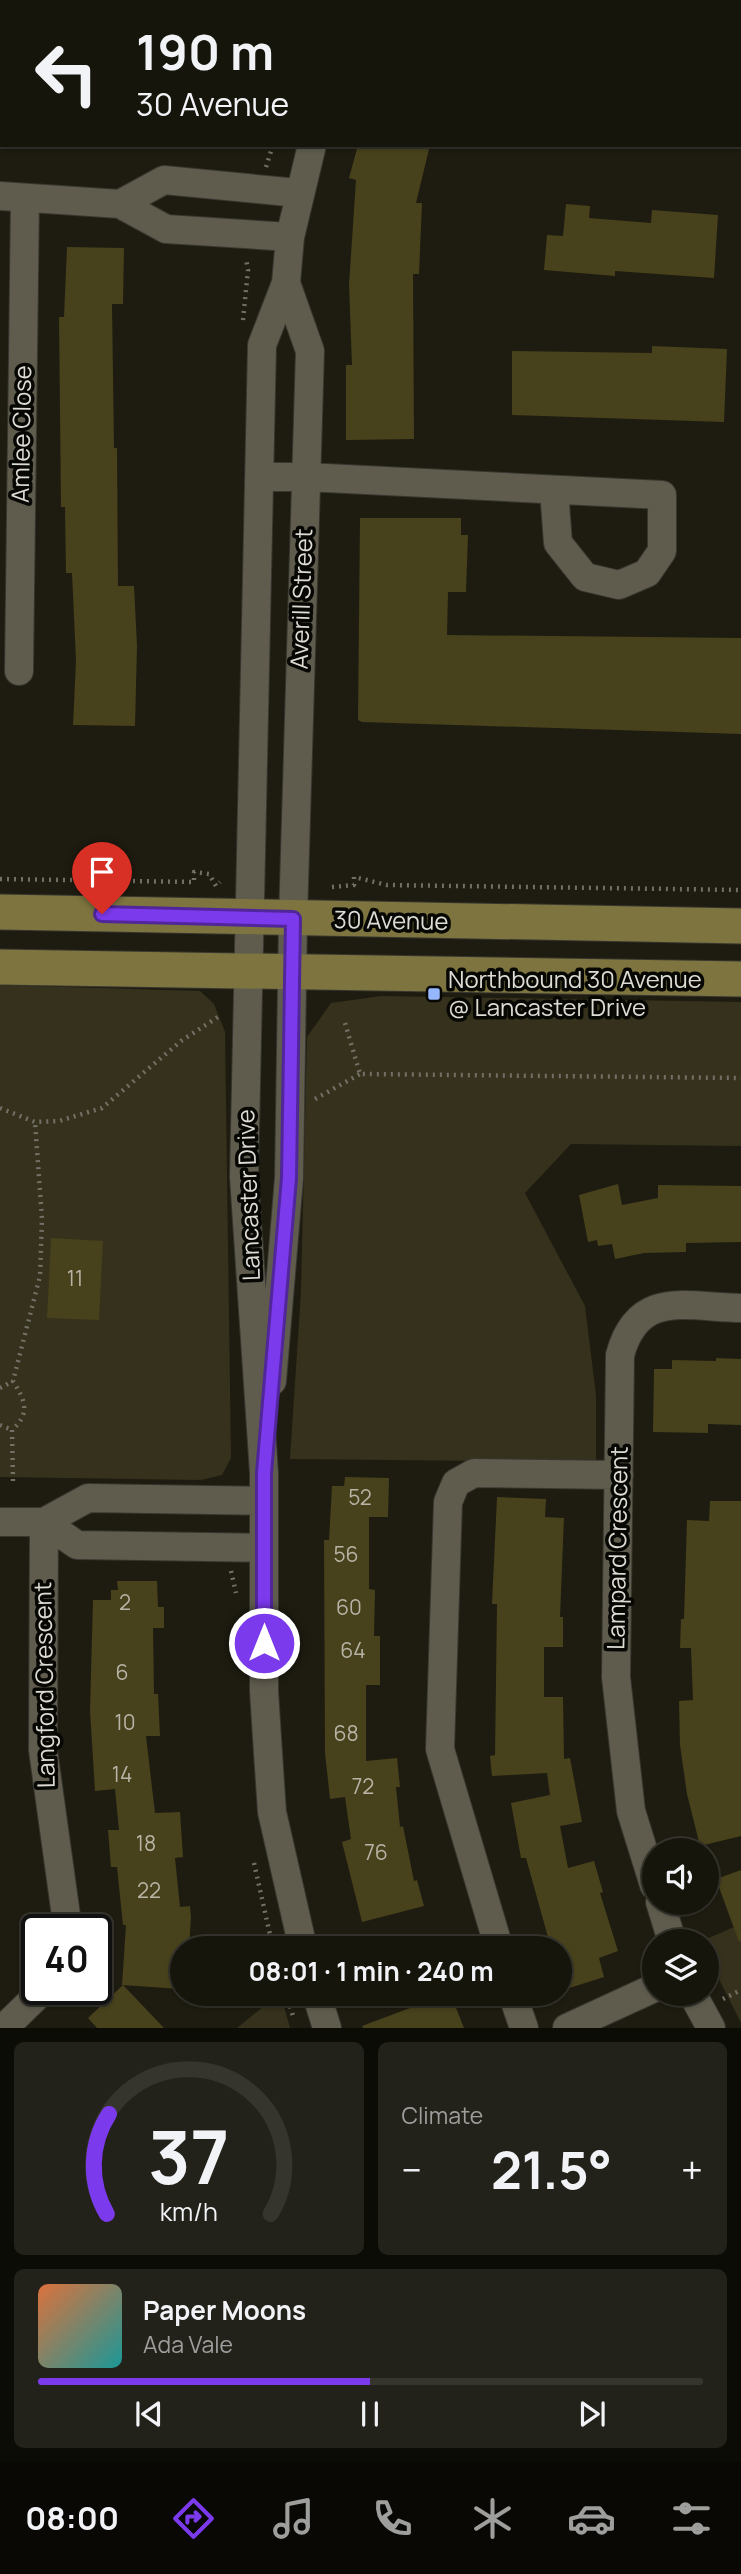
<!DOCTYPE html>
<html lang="en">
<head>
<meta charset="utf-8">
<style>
  :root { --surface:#16150c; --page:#23221a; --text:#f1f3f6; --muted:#9e9f9d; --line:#35342d; --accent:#7c3aed }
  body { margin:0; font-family:Manrope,sans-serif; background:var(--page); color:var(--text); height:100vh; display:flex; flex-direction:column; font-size:26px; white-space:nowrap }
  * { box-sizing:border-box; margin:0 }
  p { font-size:23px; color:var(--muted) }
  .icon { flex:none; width:38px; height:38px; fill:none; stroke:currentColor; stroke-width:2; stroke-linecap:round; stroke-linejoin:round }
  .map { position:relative; height:2028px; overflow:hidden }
  .side { display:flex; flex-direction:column; gap:14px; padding:14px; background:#0c0c07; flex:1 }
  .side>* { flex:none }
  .hud { position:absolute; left:0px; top:0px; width:742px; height:147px; box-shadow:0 2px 5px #0004,0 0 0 2px var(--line); background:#16150c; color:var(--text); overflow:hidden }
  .fabs { position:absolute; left:642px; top:1838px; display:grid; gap:14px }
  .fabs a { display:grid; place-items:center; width:77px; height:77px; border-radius:50%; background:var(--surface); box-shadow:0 2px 5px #0004,0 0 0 2px var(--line); font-size:35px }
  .speed { position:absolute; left:21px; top:1914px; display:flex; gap:14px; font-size:35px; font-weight:700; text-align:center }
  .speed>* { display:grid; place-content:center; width:91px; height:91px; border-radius:50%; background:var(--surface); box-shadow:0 2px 5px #0004,0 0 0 2px var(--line); line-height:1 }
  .speed .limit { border:4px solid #111; border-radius:10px; background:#fff; color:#111 }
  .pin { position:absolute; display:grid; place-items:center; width:60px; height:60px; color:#fff; margin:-72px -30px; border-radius:50% 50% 50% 0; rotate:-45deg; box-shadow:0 0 7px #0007 }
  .pin .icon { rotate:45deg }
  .me { position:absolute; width:77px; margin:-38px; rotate:0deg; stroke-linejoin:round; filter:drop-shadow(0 0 5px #0008) }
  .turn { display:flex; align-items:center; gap:24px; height:147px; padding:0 21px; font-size:32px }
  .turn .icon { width:91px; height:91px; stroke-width:2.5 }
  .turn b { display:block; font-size:49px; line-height:60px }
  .big { font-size:52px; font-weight:700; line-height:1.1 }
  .side .card { flex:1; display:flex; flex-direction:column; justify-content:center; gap:10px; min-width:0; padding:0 24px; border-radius:10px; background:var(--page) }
  .side .dial { align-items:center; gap:0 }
  .dial svg { height:182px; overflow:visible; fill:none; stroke:var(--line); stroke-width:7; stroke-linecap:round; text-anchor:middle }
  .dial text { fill:var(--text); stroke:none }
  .song { display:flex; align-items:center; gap:21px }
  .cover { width:84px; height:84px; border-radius:10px; background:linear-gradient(135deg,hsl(20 70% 55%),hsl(180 70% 35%)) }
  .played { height:7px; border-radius:4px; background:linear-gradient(90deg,var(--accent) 50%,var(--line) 50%) }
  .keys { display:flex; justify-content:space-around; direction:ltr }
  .heat { display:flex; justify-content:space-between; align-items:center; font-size:38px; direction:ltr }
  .side .tiles { flex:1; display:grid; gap:14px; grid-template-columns:1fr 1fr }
  .card:last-child { grid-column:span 2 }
  .trip { position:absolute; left:170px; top:1936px; width:402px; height:70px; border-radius:35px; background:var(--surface); box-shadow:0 2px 5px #0004,0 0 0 2px var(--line); font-weight:700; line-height:70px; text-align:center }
  .menu { display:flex; height:112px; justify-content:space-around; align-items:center; background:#090805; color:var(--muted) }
  .menu .icon { width:49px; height:49px }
  .menu .active { color:var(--accent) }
  .menu b { font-size:32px; color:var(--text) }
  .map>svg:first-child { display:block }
  .green { fill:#35311c }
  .building { fill:#47411c }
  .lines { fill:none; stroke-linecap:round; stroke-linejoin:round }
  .minor-casing { stroke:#37362f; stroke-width:30 }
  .major-casing { stroke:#37362f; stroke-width:37 }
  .path { stroke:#727065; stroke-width:4.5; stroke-dasharray:2 5; stroke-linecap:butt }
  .minor { stroke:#5f5c4e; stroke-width:28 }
  .major { stroke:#7d743f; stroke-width:35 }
  .route-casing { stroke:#51269a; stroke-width:18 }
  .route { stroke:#7c3aed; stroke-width:12 }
  .poi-dot { fill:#96b6fd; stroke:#070703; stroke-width:2.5 }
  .labels { text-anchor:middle; stroke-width:7; stroke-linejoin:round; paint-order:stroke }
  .number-label { font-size:21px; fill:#b8b4a5 }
  .street-label { font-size:24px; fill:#dddbd3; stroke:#070703 }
  .poi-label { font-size:24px; fill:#dddbd3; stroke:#070703; text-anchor:start }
</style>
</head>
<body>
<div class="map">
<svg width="741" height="2028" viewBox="0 0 741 2028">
  <rect width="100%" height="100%" fill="#1e1c10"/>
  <path class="green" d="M 0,985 L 200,991 L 214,1004 L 225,1032 L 231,1458 L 222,1475 L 201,1480 L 0,1477 Z
    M 381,996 L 741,1002 L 741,1146 L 571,1144 L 525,1193 L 585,1306 L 596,1395 L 596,1462 L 290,1459 L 301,1291 L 307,1037 L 331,1003 Z
    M 741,1924 L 741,2023 L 707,1955 L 707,1941 L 702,1941 Z
    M 280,1993 L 290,2028 L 237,2028 Z"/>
  <path class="building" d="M 358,145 L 430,145 L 416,203 L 422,203 L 419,274 L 413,274 L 414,439 L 346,440 L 346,365 L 352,365 L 349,285 L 356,180 L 349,178 Z
    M 566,204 L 590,206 L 589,218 L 651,223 L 652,210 L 718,215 L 714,278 L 615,271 L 615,276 L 544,270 L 547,235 L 563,236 Z
    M 67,247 L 124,248 L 123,304 L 112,304 L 114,448 L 117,448 L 118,586 L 134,586 L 137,646 L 135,726 L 73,725 L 76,661 L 72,573 L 66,573 L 65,507 L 61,507 L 59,317 L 64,317 Z
    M 652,346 L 727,349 L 724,422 L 512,415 L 512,351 L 652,353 Z
    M 360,518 L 461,518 L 461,535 L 468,535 L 466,592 L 448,592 L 447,635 L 741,638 L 741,734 L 362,722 L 358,720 Z
    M 618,1184 L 622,1205 L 658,1198 L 658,1185 L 741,1186 L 741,1242 L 686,1243 L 686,1252 L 644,1253 L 615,1259 L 612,1244 L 598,1246 L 597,1240 L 588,1242 L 579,1195 Z
    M 51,1238 L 103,1241 L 99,1320 L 47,1318 Z
    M 716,1358 L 741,1359 L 741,1425 L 708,1424 L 708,1433 L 653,1432 L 654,1369 L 672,1369 L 672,1360 L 716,1361 Z
    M 345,1477 L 389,1478 L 388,1517 L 369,1517 L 369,1589 L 375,1590 L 374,1636 L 380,1636 L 380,1685 L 366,1685 L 366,1761 L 397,1758 L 400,1787 L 396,1787 L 400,1827 L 403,1826 L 414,1881 L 417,1880 L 424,1906 L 362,1922 L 342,1842 L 351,1839 L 345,1797 L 330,1799 L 325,1753 L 324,1540 L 329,1540 L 332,1486 L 344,1486 Z
    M 497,1497 L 546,1499 L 545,1517 L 564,1518 L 560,1617 L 563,1617 L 563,1647 L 544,1647 L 544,1697 L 563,1697 L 564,1759 L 570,1758 L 582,1822 L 560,1826 L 568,1868 L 594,1861 L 603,1892 L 600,1893 L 618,1951 L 599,1958 L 604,1977 L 560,1991 L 560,1948 L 551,1948 L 526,1858 L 521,1858 L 511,1803 L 550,1795 L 547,1773 L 492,1776 L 490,1756 L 495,1755 L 497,1604 L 492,1604 Z
    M 710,1501 L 741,1501 L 741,1836 L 700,1846 L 687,1794 L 680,1745 L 679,1701 L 693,1700 L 691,1648 L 680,1648 L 681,1619 L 684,1619 L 687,1520 L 709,1521 Z
    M 117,1581 L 157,1581 L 158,1607 L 164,1607 L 164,1628 L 153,1628 L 154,1694 L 158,1694 L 160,1736 L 146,1736 L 155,1813 L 180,1812 L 183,1857 L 175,1858 L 180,1907 L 190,1906 L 191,1917 L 189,1948 L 182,1948 L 181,1989 L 122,1985 L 126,1925 L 123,1925 L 117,1867 L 111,1867 L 108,1830 L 119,1830 L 115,1789 L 95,1791 L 90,1711 L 93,1600 L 111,1600 L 111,1590 L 118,1590 Z
    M 741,1870 L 741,1941 L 739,1942 L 716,1879 Z
    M 123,1985 L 164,2028 L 97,2028 L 88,2018 Z
    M 450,1993 L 464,2028 L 363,2028 L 362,2026 Z"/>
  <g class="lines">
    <defs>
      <path id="minor" d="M 669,0 L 673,2
        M 219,2 L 220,0
        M 367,2 L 368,0
        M 0,16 L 2,16
        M 740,31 L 741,32
        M 0,196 L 120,204 L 166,229 L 290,237
        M 120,204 L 164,180 L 298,193
        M 259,477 L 306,477 L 662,495 L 662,551 L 647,573 L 619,585 L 585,577 L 558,543 L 554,490
        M 19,671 L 25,198
        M 272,1381 L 289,1178 L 293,919 L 310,351 L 286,283
        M 0,1522 L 44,1522 L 88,1498 L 264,1501
        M 44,1522 L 43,1750 L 68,1930
        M 44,1522 L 77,1545 L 264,1548
        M 654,1885 L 631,1811 L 616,1677 L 620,1355 C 638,1289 685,1307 741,1308
        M 660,1902 L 672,1941
        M 303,1948 L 272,1812 L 268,1753 L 264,1691 L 264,1473 L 244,1177 L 262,345 L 286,283 L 290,237 L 312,145
        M 499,1948 L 440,1749 L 448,1502 L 456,1483 L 474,1473 L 619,1475
        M 316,1993 L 327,2028
        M 512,1993 L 524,2028
        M 692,1993 L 711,2028
        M 4,2028 L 43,1990
        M 567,2028 L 654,1988"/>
      <path id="major" d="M 0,912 L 741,926
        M 0,967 L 741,979"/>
    </defs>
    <use href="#minor" class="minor-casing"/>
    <use href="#major" class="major-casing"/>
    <path class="path" d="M 613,0 L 616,2
      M 332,2 L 333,0
      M 740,62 L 741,63
      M 266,167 L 273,145
      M 243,320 L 248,270 L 246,259
      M 0,879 L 194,882 L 194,872 L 209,874 L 216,886 L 220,882
      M 332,887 L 354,885 L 354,877 L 387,885 L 741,890
      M 345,1023 L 360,1074 L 741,1078
      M 315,1099 L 360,1074
      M 0,1108 L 35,1122 L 59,1121 L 102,1108 L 181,1041 L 221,1015
      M 0,1388 L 13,1381
      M 0,1425 L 12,1430
      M 13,1481 L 12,1430 C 31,1413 25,1400 13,1381 L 40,1276 L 42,1219 L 35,1122
      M 231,1571 L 236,1593
      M 254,1863 L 273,1948
      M 286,1993 L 293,2016
      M 723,1999 L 741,1990"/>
    <use href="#minor" class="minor"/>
    <use href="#major" class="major"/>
  </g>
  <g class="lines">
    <defs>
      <path id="route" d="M 102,914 L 293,919 L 289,1178 L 264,1473 L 264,1643"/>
    </defs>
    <use href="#route" class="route-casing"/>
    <use href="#route" class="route"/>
  </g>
  <rect class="poi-dot" x="427" y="987" width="14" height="14" rx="3.5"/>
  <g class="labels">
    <g class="number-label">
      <text x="75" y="1286">11</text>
      <text x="360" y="1505">52</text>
      <text x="346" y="1562">56</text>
      <text x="125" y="1610">2</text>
      <text x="349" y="1615">60</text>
      <text x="353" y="1658">64</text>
      <text x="122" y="1680">6</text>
      <text x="125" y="1730">10</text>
      <text x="346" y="1741">68</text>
      <text x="122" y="1782">14</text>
      <text x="363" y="1794">72</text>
      <text x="146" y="1851">18</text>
      <text x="376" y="1860">76</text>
      <text x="149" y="1898">22</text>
    </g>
    <g class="street-label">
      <text transform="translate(22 434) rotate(-89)" y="8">Amlee Close</text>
      <text transform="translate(302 599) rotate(-88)" y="8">Averill Street</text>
      <text transform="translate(391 921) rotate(1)" y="8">30 Avenue</text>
      <text transform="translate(249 1195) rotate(-92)" y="8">Lancaster Drive</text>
      <text transform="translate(618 1548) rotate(-89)" y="8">Lampard Crescent</text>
      <text transform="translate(45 1685) rotate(-91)" y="8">Langford Crescent</text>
    </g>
    <g class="poi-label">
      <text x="448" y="988">Northbound 30 Avenue<tspan x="448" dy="28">@ Lancaster Drive</tspan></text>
    </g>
  </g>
</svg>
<div class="fabs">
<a><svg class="icon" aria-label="sound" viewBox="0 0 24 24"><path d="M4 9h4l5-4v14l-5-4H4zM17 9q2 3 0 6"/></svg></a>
<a><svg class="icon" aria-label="layers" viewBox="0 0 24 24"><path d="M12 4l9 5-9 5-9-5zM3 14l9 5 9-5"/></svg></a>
</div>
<div class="speed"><div class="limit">40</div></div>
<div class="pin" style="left:102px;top:914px;background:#d93025"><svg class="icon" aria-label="arrive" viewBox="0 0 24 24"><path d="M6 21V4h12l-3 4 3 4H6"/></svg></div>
<svg class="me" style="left:264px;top:1643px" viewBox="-20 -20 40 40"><circle r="17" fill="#7c3aed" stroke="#fff" stroke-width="3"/><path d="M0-11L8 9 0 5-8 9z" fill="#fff"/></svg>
<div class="trip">08:01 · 1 min · 240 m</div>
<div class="hud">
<div class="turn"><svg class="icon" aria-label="left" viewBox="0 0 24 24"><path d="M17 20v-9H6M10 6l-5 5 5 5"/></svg><div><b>190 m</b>30 Avenue</div></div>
</div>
</div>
<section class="side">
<div class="tiles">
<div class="card dial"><svg viewBox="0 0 100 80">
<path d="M14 69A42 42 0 1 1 86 69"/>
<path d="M14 69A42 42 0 0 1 15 25" stroke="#7c3aed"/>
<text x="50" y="56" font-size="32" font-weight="700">37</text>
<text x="50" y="72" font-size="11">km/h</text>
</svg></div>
<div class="card"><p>Climate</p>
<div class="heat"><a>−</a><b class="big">21.5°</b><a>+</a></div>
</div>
<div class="card">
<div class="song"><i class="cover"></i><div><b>Paper Moons</b><p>Ada Vale</p></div></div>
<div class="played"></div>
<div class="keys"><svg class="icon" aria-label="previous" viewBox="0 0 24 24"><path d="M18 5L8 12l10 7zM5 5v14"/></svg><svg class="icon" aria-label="pause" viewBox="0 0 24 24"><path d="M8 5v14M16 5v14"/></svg><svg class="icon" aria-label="next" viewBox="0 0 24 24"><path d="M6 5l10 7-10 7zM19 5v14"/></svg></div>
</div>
</div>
</section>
<nav class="menu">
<b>08:00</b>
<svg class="icon active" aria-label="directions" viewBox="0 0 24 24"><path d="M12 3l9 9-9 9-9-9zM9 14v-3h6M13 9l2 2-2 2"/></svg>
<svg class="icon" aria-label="music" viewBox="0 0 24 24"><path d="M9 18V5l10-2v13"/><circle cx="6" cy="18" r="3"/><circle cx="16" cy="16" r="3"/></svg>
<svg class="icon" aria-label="phone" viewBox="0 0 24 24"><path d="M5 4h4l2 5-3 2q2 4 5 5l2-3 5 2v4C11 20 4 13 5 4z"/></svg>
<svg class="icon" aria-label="climate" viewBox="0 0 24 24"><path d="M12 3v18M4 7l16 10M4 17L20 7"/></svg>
<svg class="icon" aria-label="car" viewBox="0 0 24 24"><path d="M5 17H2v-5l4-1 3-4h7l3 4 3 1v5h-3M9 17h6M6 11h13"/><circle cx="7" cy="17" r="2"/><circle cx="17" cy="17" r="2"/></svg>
<svg class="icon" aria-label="filters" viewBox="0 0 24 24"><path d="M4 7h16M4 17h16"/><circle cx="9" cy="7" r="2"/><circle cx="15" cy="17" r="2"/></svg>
</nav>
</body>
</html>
